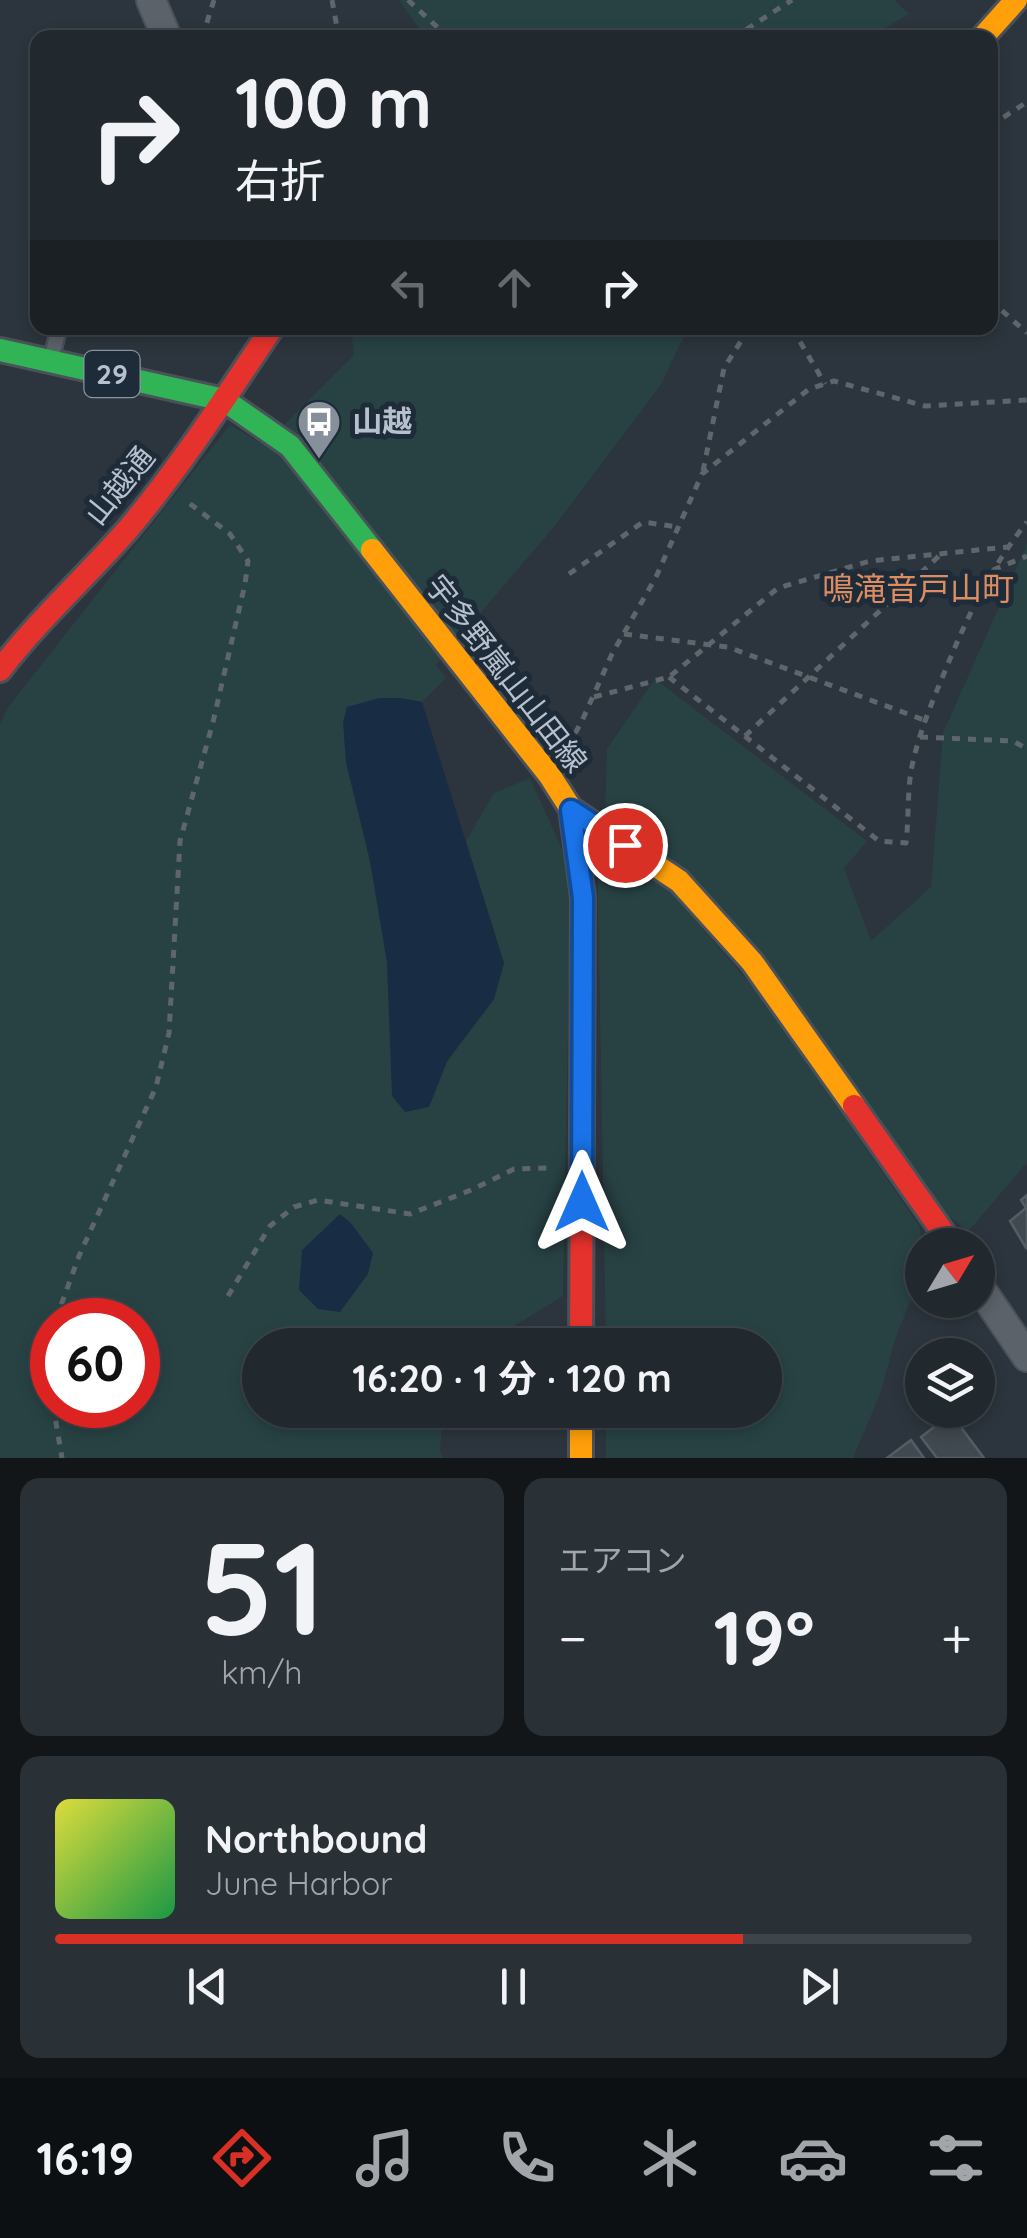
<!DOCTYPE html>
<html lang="ja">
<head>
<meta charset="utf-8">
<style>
  :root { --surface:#21282e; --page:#293036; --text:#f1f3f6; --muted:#a2a6aa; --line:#3e444a; --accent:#d93025 }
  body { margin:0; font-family:Quicksand,"Noto Sans JP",sans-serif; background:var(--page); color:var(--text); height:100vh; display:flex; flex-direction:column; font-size:38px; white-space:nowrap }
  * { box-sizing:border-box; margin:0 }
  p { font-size:32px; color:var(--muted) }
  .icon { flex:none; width:55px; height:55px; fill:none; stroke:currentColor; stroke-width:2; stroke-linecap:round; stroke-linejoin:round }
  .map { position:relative; height:1458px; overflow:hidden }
  .sheet { display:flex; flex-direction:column; gap:20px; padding:20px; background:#121619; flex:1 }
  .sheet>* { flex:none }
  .guide { position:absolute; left:30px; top:30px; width:968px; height:305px; border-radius:20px; box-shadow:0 5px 15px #0003,0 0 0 2px var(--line); background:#21282e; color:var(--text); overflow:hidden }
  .needle { width:65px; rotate:52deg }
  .controls { position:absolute; left:905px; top:1228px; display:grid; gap:20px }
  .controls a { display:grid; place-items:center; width:90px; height:90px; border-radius:50%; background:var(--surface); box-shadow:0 5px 15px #0003,0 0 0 2px var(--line); font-size:50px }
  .speed { position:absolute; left:30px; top:1298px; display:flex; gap:20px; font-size:50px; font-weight:700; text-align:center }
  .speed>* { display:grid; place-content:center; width:130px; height:130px; border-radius:50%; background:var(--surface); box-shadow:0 5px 15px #0003,0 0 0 2px var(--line); line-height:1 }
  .speed .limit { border:15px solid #d22; background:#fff; color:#111 }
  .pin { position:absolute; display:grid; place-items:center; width:85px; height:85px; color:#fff; margin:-42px; border:5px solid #fff; border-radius:50%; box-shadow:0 2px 10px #0007 }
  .me { position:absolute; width:110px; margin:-55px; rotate:0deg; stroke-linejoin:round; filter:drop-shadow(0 0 8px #0008) }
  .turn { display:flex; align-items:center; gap:35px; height:210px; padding:0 40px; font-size:45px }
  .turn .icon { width:130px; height:130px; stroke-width:2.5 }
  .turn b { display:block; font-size:70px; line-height:85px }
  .lanes { display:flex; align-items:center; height:95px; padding:0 40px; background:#0003; justify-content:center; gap:50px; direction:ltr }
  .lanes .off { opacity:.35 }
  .big { font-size:75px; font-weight:700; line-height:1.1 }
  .sheet .widget { flex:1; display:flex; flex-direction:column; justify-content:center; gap:15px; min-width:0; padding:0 35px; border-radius:20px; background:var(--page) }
  .sheet .dial { align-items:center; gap:0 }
  .dial b { font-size:130px; line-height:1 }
  .song { display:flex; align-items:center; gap:30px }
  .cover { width:120px; height:120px; border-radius:15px; background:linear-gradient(135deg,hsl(60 70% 55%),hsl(140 70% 35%)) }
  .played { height:10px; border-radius:5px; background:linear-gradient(90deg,var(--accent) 75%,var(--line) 75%) }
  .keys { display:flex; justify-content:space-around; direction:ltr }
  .heat { display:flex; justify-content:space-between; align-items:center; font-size:55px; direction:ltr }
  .sheet .tiles { flex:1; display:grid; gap:20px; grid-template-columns:1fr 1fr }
  .widget:last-child { grid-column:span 2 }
  .trip { position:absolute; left:242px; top:1328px; width:540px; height:100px; border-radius:50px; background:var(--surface); box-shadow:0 5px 15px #0003,0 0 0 2px var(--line); font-weight:700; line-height:100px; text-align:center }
  .tab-bar { display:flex; height:160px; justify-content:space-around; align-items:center; background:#0d1012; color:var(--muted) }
  .tab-bar .icon { width:70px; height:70px }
  .tab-bar .on { color:var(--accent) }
  .tab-bar b { font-size:45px; color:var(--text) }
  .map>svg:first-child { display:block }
  .green { fill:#284244; fill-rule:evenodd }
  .water { fill:#182d43 }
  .building { fill:#414950; stroke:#545c64; stroke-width:2.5 }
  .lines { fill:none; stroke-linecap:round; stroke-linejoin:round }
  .lane-casing { stroke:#4a5159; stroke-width:19 }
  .street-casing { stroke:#4a5159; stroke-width:32 }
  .fast-casing { stroke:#4a5159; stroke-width:28 }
  .slow-casing { stroke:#4a5159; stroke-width:28 }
  .jam-casing { stroke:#4a5159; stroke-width:28 }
  .path { stroke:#5e666c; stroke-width:5; stroke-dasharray:8 8; stroke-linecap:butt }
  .lane { stroke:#5c626a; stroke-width:14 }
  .street { stroke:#5c626a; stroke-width:28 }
  .fast { stroke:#30b455; stroke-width:22 }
  .slow { stroke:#ff9f0a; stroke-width:22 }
  .jam { stroke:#e5322d; stroke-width:22 }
  .route-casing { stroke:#114b97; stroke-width:25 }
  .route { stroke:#1a73e8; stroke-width:18 }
  .labels { text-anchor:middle; stroke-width:10; stroke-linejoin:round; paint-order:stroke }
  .shield { fill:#1e2b39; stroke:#8894a1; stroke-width:2.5 }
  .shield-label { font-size:28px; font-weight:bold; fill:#b6c1cd }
  .poi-label { font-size:30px; font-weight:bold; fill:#b6c1cd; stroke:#1e2b39; text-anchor:start }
  .street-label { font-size:30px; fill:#b6c1cd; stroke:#1e2b39 }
  .neighbourhood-label { font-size:32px; fill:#de8d61; stroke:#1e2b39 }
</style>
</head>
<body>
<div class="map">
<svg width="1027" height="1458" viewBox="0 0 1027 1458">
  <rect width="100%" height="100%" fill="#2c353d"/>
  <path class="green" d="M 399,0 L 894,0 L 909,14 L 868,38 L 426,38 Z
    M 351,328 L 688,328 L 660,386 L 553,528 L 436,665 L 446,678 L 422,702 L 400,698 L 346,762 L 370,861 L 387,962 L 392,1056 L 429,1107 L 447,1062 L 494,999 L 504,963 L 466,841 L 494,793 L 530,778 L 571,869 L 563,1296 L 483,1345 L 260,1345 L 260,1410 L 443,1410 L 440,1450 L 443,1458 L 0,1458 L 0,724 L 9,706 L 230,425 L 264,445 L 354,355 ZM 52,1320 L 138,1320 L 138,1405 L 52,1405 Z
    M 1027,544 L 1027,1162 L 968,1232 L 949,1216 L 605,815 L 607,749 L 655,679 L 867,841 L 844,868 L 871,941 L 931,887 L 943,733 Z
    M 597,844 L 671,890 L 744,971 L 920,1227 L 922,1273 L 896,1336 L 880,1394 L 853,1458 L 606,1458 L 606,1410 L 765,1410 L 765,1345 L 606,1345 Z"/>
  <path class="water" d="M 379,698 L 400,698 L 422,702 L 504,963 L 494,999 L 447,1061 L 429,1107 L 405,1112 L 392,1096 L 387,962 L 370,861 L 346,762 L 343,722 L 347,707 Z
    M 340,1214 L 351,1223 L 373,1253 L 368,1274 L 340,1312 L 318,1309 L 299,1290 L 302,1250 Z"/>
  <path class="building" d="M 1027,1195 L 1027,1247 L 1026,1248 L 1010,1221 L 1026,1208 L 1021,1200 Z
    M 951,1414 L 984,1458 L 937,1458 L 921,1437 Z
    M 911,1440 L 924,1458 L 887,1458 Z"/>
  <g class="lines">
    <defs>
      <path id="lane" d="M 52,356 L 59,328"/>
      <path id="street" d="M 151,0 L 167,38
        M 978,1285 L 1027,1357"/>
      <path id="fast" d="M 0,350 L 224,400 L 290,446 L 372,550"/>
      <path id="slow" d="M 982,38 L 1016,0
        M 372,550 L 550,776 L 571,809 L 578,859
        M 571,809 L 679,881 L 752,962 L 854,1106
        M 581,1410 L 581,1458"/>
      <path id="jam" d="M 0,670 C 39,619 87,576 129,528 C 182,465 226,396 272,328
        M 578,859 L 583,898 L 581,1345
        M 854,1106 L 952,1245"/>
    </defs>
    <use href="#lane" class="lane-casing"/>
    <use href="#street" class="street-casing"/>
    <use href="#fast" class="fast-casing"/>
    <use href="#slow" class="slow-casing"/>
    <use href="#jam" class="jam-casing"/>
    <path class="path" d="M 332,0 L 339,38
      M 408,0 L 449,38
      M 202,38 L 214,0
      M 733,38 L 792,0
      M 990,126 L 1027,102
      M 990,300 L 1027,333
      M 792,328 L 825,384
      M 703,471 L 724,368 L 748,330 L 752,328
      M 993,570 L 1027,556
      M 569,574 L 643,522 L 678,527
      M 624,634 L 728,647 L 924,720
      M 669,677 L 879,841 L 906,843 C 909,818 907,791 912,766 C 919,733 932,702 945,671 C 967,617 991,567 1027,522
      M 594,697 L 669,677 L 778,588 L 870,561 L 1007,547
      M 745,736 L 940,555
      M 920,737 L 1013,741 L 1027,749
      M 567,747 L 581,723 L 612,654 L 656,577 L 702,474 L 809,389 L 834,381 L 925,406 L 1027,400
      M 228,1296 L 270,1226 L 294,1207 L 318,1200 L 410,1214 L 471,1190 L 514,1169 L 549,1168
      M 59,1320 L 60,1308 L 79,1256 L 156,1087 L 169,1033 L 180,841 L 213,722 L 245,584 L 248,561 L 230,534 L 189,503
      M 52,1361 L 50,1375 L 52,1396
      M 53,1405 L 62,1458"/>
    <use href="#lane" class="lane"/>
    <use href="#street" class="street"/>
    <use href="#fast" class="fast"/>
    <use href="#slow" class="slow"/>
    <use href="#jam" class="jam"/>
  </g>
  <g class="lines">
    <defs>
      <path id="route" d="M 582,1202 L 583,898 L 571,810 L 625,845"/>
    </defs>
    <use href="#route" class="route-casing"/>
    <use href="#route" class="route"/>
  </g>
  <defs>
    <symbol id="bus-pin" viewBox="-11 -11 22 30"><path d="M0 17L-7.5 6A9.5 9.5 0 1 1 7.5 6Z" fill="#86909b" stroke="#1e2b39"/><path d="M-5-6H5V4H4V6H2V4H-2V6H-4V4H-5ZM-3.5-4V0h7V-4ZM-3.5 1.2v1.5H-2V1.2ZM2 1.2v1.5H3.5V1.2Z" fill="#fff"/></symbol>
  </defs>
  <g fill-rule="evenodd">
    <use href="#bus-pin" x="294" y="397" width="50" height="68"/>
  </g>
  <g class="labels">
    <rect class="shield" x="84.5" y="351" width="55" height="46" rx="8"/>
    <g class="shield-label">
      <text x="112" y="384">29</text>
    </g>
    <g class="poi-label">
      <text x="352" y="432">山越</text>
    </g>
    <g class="street-label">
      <text transform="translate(120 486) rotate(-51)" y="10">山越通</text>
      <text transform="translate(506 674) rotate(52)" y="10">宇多野嵐山山田線</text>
    </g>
    <g class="neighbourhood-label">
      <text x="918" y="600">鳴滝音戸山町</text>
    </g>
  </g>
</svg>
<div class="controls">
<a><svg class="needle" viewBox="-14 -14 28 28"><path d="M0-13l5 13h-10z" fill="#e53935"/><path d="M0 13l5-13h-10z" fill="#a2a6aa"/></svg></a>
<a><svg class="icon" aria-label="layers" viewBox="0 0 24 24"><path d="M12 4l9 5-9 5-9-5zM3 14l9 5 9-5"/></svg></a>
</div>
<div class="speed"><div class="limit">60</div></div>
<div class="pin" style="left:625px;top:845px;background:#d93025"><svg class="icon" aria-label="arrive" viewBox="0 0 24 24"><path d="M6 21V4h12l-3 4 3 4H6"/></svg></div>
<svg class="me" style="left:582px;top:1202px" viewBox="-20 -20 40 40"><path d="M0-17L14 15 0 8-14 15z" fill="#1a73e8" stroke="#fff" stroke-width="4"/></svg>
<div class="trip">16:20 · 1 分 · 120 m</div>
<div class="guide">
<div class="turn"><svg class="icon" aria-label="right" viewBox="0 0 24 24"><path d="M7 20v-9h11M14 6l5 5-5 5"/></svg><div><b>100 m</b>右折</div></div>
<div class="lanes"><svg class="icon off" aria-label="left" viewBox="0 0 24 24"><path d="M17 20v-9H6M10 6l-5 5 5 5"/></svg><svg class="icon off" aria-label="ahead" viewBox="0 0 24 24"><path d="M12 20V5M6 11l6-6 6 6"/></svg><svg class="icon" aria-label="right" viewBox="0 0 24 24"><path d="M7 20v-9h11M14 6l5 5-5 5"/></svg></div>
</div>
</div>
<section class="sheet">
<div class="tiles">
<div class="widget dial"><b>51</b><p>km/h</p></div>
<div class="widget"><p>エアコン</p>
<div class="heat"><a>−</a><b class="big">19°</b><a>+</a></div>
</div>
<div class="widget">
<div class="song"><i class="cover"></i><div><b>Northbound</b><p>June Harbor</p></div></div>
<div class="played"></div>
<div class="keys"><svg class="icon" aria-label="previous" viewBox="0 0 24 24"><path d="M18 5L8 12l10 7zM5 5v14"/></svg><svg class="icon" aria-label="pause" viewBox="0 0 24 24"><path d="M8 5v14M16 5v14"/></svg><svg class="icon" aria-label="next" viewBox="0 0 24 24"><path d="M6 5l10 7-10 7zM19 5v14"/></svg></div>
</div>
</div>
</section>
<nav class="tab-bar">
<b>16:19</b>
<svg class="icon on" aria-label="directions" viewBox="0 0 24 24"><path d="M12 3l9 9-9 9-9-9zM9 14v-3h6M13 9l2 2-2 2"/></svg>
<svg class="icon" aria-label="music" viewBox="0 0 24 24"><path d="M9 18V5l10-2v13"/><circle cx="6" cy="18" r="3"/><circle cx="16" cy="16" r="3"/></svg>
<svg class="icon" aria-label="phone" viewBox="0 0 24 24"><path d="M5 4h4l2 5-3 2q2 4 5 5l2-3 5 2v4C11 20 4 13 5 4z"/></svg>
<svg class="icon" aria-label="climate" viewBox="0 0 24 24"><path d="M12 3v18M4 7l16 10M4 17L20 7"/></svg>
<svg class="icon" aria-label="car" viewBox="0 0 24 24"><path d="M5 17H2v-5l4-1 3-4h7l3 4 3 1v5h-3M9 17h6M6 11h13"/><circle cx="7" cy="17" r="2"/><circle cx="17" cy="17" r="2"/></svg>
<svg class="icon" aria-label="filters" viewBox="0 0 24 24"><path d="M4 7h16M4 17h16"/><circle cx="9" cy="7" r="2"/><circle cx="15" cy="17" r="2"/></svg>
</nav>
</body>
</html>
